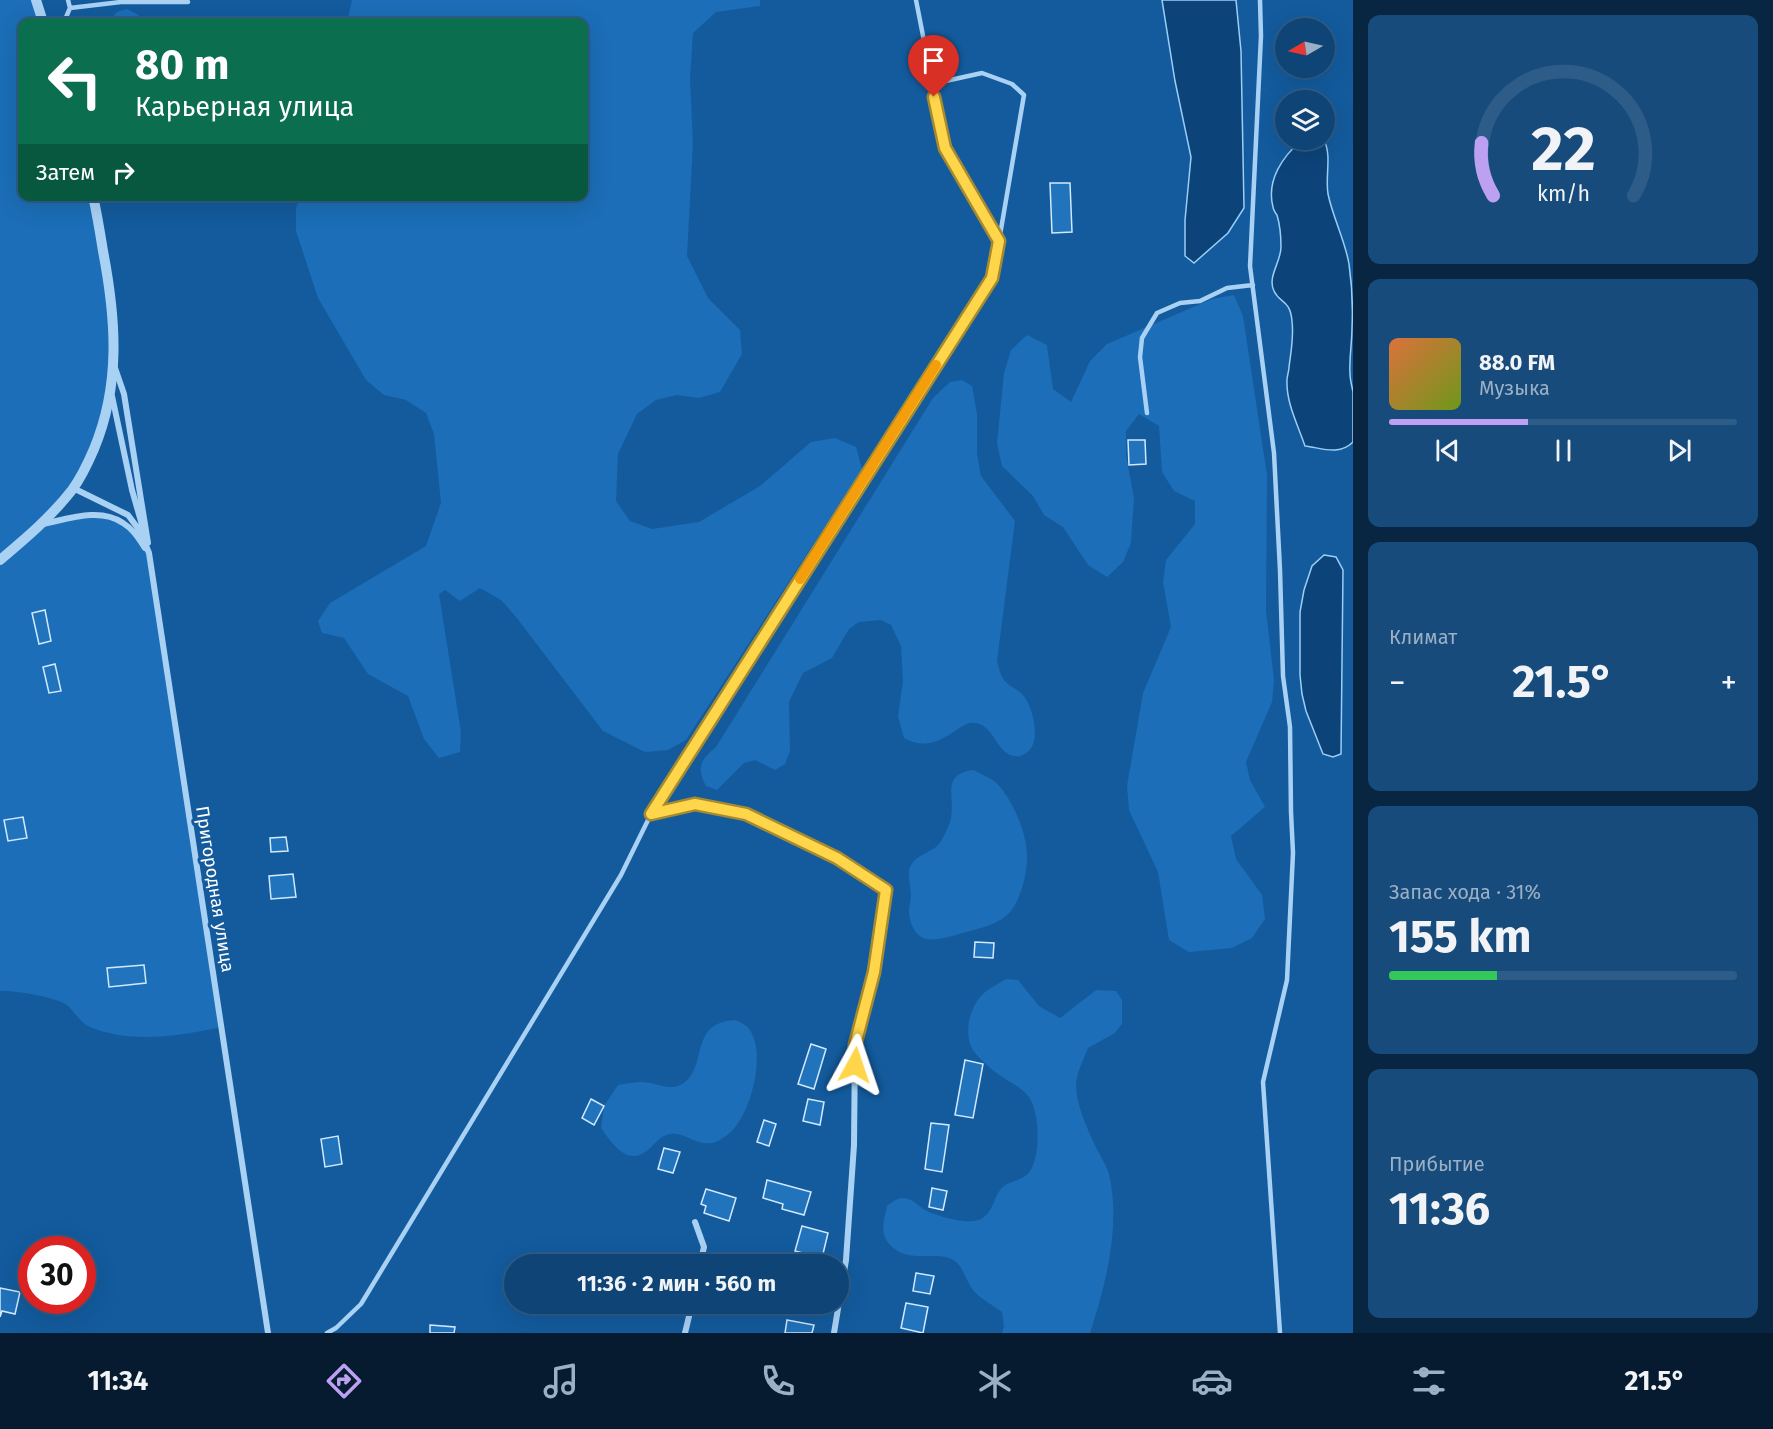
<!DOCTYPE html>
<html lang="ru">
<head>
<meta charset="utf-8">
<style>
  :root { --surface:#0e4476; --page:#174b7b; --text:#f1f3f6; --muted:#9bb0c5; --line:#2e5c88; --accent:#bca0f2 }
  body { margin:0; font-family:"Fira Sans",sans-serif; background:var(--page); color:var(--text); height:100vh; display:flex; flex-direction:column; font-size:22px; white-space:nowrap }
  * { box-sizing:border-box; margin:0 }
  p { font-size:20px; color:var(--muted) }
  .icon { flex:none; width:33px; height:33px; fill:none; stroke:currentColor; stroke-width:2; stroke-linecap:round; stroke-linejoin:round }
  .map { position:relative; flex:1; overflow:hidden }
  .panel { display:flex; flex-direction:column; gap:15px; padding:15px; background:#082541; width:420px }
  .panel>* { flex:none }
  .hud { position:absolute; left:18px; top:18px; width:570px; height:183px; border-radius:12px; box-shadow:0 6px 24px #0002,0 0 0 2px var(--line); background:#0b6e4f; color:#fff; overflow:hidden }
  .needle { width:39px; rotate:261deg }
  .tools { position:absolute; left:1275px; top:18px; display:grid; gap:12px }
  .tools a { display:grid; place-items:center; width:60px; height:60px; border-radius:50%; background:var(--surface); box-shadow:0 6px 24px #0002,0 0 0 2px var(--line); font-size:30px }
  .speed { position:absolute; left:18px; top:1236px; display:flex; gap:12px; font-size:30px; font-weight:700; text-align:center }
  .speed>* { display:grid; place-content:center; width:78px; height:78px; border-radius:50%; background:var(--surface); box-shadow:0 6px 24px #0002,0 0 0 2px var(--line); line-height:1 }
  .speed .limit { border:9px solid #d22; background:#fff; color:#111 }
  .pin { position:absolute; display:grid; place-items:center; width:51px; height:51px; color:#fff; margin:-62px -26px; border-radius:50% 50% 50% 0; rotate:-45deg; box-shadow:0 0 6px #0007 }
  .pin .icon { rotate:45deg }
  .me { position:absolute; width:66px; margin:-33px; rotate:5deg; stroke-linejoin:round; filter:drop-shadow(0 0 4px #0008) }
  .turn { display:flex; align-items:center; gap:21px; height:126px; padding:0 18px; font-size:27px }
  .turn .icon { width:78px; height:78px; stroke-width:2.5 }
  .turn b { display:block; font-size:42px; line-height:51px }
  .then { display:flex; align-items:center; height:57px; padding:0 18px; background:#0003; gap:12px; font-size:22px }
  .big { font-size:45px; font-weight:700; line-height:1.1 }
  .panel .card { flex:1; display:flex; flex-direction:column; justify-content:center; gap:9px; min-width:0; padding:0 21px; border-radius:12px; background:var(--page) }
  .panel .dial { align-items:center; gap:0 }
  .dial svg { height:156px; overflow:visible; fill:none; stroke:var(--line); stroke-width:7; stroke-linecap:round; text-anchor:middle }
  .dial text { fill:var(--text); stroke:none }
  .song { display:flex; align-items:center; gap:18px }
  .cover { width:72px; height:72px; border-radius:9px; background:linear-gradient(135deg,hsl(20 70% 55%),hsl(80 70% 35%)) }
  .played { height:6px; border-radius:3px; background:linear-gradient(90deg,var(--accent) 40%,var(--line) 40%) }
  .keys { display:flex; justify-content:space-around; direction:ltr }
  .heat { display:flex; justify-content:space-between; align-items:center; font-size:33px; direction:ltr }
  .charge { height:9px; border-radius:4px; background:linear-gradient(90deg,#34c759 31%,var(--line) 0) }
  .trip { position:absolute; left:504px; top:1254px; width:345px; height:60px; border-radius:30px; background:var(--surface); box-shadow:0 6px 24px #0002,0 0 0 2px var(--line); font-weight:700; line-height:60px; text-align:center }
  .tab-bar { display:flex; height:96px; justify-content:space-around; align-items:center; background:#061b2f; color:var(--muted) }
  .tab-bar .icon { width:42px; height:42px }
  .tab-bar .selected { color:var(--accent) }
  .tab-bar b { font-size:27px; color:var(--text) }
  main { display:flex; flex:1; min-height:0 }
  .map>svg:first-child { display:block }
  .green { fill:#1b6eb7 }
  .water { fill:#0c447a; stroke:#9bcef7; stroke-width:1.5 }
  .building { fill:#2173bc; stroke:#d2e9fd; stroke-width:1.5 }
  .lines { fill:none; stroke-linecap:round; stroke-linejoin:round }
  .service { stroke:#a9d1f4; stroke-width:4.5 }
  .minor { stroke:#a9d1f4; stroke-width:6 }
  .tertiary { stroke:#a9d1f4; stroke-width:10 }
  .route-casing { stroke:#a68a30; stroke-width:15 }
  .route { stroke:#ffd54a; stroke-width:10 }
  .slow { stroke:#f59e0b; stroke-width:10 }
  .labels { text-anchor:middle; stroke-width:6; stroke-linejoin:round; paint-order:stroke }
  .street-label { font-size:18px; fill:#fff; stroke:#135b9d }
</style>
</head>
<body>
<main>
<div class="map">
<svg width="1353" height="1333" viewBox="0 0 1353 1333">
  <rect width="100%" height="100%" fill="#135b9d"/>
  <path class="green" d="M 0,0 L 35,0 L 41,22 L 22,22 L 22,196 L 91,197 L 98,222 L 114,366 L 87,465 L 43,524 L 88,515 L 122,522 L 149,553 L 221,1027 C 179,1036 131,1044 90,1027 C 80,1023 75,1012 67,1005 C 56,997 14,990 0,991 Z
    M 352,0 L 760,0 L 760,6 L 716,12 L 693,33 L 690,79 L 693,143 L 687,256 L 708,298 L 740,330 L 742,354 L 720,392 L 699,398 L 677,395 L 656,400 L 637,414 L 618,454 L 616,501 L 630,521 L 652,529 L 699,522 L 760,486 L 811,442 L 835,438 L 856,447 L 862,469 L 686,740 L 668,750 L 645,752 L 603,731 L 516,617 L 501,600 L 480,588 L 460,601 L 445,590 L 439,594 L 461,732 L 460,752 L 439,758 L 424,739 L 408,696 L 368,674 L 344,638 L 322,633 L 318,621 L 330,603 L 426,546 L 441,503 L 434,434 L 426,413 L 406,400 L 384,395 L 366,380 L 318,298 L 296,231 L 296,208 L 300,197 L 584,196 L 584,22 L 347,22 Z
    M 127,9 L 137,14 L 145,22 L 109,22 L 117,12 Z
    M 1234,295 L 1243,316 L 1267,475 L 1266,611 L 1274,680 L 1272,702 L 1246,762 L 1250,780 L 1265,807 L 1231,836 L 1236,859 L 1262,895 L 1265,919 L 1252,938 L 1232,948 L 1189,952 L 1169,940 L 1158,872 L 1129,810 L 1127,786 L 1143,693 L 1171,627 L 1163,582 L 1166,560 L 1195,524 L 1195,501 L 1174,491 L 1162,472 L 1159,426 L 1139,414 L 1126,431 L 1126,455 L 1134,498 L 1131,543 L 1123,562 L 1107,577 L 1088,565 L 1063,527 L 1044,515 L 1033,496 L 1002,466 L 997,443 L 1004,373 L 1011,350 L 1027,335 L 1047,345 L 1053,389 L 1071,402 L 1090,361 L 1107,344 L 1212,299 Z
    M 962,380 L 972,386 L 977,414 L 977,454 L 981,476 L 1015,521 L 997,661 C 999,668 1001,678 1006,682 C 1010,687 1017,689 1021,693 C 1032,702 1040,736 1031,748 C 1029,752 1023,755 1020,756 C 995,760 996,720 970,723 C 966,724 962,726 958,729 C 940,741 925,750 904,738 L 898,716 L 903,681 L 901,646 L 891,625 L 881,620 L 859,622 L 849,629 L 832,658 L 803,673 L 789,702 L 790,751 L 785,764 L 775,770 L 755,760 L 744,763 L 717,790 L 706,786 C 696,768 701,759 716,747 L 933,398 L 950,382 Z
    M 974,770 C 980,774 989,777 994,781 C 1011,795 1027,833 1027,855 C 1028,871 1021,898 1011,911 C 1000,924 982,928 966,932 C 955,935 939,941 926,939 C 914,936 909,921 909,910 C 909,905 911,901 911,896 C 911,886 906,874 911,865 C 917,855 929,853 937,846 C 942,842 945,833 948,827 C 960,804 936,774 974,770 Z
    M 1006,979 L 1018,980 L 1039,1006 L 1060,1018 L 1096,990 L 1116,991 L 1122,1000 L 1122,1024 L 1115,1033 L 1088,1048 C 1084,1059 1077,1072 1076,1083 C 1076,1104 1086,1126 1095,1145 C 1099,1154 1106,1164 1109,1174 C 1121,1226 1106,1284 1090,1333 L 1002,1333 L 1004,1326 L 1002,1312 C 993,1305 980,1299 973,1290 C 966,1281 964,1269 956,1262 C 939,1248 910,1266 890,1245 C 879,1233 884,1220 887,1206 C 894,1201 899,1196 908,1199 C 915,1201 921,1208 927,1211 C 940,1217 973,1227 984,1217 C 993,1210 994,1198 1000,1190 C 1008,1180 1023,1182 1030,1171 C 1041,1154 1040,1111 1028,1096 C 1020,1086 1009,1082 999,1075 C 991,1069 981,1060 975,1053 C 962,1037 969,1007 983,994 C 989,988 999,984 1006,979 Z
    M 735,1020 C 742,1023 749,1026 752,1034 C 764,1057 752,1106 736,1126 C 733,1131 724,1138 718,1141 C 700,1150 686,1131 670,1134 C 660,1136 655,1144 648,1150 C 628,1167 612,1144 601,1128 L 604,1106 L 618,1085 C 625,1084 634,1082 641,1082 C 653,1082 668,1090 678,1086 C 711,1073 685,1023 735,1020 Z"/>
  <path class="water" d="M 1162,0 L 1236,0 L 1241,51 L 1244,208 L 1228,233 L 1194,263 L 1185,256 L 1185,220 L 1191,157 L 1175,81 Z
    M 1302,140 L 1324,140 C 1332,156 1325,176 1328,194 C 1333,218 1345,240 1349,264 C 1352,285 1353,307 1352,328 C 1352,343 1349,359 1350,374 C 1350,380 1352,386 1353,392 C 1353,408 1353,426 1353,442 C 1339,456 1322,448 1305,446 C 1298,425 1286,403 1287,380 C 1287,376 1289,371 1289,367 C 1291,351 1294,337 1292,321 C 1290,299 1280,304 1274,291 C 1267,277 1281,262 1281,247 C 1281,237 1280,225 1277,215 C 1276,214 1273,209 1273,207 C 1266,180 1283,156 1302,140 Z
    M 1324,555 L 1336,557 L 1343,570 L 1341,754 L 1333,757 L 1323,754 L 1306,711 L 1302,694 L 1300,675 L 1300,612 L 1304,590 L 1312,566 Z"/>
  <path class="building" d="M 218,18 L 218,22 L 201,22 L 201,20 Z
    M 1050,183 L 1070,183 L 1072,232 L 1052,233 Z
    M 1128,440 L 1145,440 L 1146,464 L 1129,465 Z
    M 45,610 L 51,641 L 39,644 L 32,613 Z
    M 55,664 L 61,691 L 49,693 L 43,667 Z
    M 23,817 L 27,838 L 8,841 L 4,820 Z
    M 286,837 L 288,851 L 271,852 L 270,838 Z
    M 293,874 L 296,897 L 271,899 L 269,876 Z
    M 975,942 L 994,943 L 993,958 L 974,957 Z
    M 144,965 L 146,983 L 109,987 L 107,968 Z
    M 811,1044 L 826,1049 L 814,1089 L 798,1084 Z
    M 965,1060 L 983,1064 L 973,1118 L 955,1115 Z
    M 591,1099 L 604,1106 L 594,1125 L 582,1118 Z
    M 808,1099 L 824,1102 L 820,1125 L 803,1121 Z
    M 764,1120 L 776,1124 L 769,1146 L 757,1142 Z
    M 931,1123 L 949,1125 L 942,1172 L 925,1169 Z
    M 338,1136 L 342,1164 L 325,1167 L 321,1139 Z
    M 664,1148 L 680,1152 L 673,1173 L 658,1169 Z
    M 767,1180 L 811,1192 L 804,1215 L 782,1209 L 783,1204 L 763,1198 Z
    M 932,1188 L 947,1191 L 943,1210 L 929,1207 Z
    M 706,1189 L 736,1198 L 729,1221 L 704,1213 L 706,1206 L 701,1204 Z
    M 802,1226 L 828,1233 L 822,1258 L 795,1251 Z
    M 916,1273 L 934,1276 L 930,1294 L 913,1291 Z
    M 0,1288 L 20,1292 L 15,1314 L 2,1311 L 0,1317 Z
    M 906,1303 L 928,1307 L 923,1333 L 901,1328 Z
    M 787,1320 L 814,1325 L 812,1333 L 785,1333 Z
    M 430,1325 L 455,1327 L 454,1333 L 430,1333 Z"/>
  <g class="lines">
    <path class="service" d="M 1260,0 L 1261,36 L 1250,266 L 1274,453 L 1280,570 L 1283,676 L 1290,727 L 1291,812 L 1293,853 L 1287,980 L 1263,1082 L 1280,1333
      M 70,8 L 121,2 L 188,2
      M 64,22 L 70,8 L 68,0
      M 932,84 L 982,73 L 1012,84 L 1024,95 L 999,241
      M 1147,413 L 1140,357 L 1142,338 L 1157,313 L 1180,303 L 1200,301 L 1227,288 L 1253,285
      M 327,1333 L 336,1328 L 361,1304 L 621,875 L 651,814 L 992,278 L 999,241 L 945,148 L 916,0"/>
    <path class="minor" d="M 115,368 L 124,394 L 148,543
      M 112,396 L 132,490 L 144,532
      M 73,488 L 128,515 L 140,531 L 149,553 L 268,1333
      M 43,524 C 68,519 100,507 123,523 C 133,529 139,539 145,548
      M 651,814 L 695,804 L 746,814 L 837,858 L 886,890 L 874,972 L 855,1045 L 854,1145 L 846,1260 L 834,1333
      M 695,1222 L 704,1247 L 700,1264
      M 685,1333 L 692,1304"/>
    <path class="tertiary" d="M 36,0 L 43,22
      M 0,560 C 26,538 51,517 72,490 C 81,478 88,463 94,449 C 121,384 116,319 103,251 C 100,232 97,214 93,196"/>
  </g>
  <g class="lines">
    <defs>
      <path id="route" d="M 855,1065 L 855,1045 L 874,972 L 886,890 L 837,858 L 746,814 L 695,804 L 651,814 L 992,278 L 999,241 L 945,148 L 934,97"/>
    </defs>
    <use href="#route" class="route-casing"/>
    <use href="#route" class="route"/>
    <path class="slow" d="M 800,579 L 936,365"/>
  </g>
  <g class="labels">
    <g class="street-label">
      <text transform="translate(215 889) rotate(81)" y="6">Пригородная улица</text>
    </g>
  </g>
</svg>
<div class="tools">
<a><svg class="needle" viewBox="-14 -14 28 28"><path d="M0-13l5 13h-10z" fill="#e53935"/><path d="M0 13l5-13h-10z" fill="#9bb0c5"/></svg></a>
<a><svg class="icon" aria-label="layers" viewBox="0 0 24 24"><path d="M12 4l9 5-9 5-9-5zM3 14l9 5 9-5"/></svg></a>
</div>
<div class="speed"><div class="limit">30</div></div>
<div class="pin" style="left:934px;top:97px;background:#d93025"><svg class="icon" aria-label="arrive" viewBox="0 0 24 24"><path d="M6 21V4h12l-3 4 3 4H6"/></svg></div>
<svg class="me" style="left:855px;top:1065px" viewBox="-20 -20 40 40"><path d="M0-17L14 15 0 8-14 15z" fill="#ffd54a" stroke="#fff" stroke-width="4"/></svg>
<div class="trip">11:36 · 2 мин · 560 m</div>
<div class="hud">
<div class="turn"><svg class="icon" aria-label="left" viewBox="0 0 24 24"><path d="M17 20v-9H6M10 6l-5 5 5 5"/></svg><div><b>80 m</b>Карьерная улица</div></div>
<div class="then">Затем<svg class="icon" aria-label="right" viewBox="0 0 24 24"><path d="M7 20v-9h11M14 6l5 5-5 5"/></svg></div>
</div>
</div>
<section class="panel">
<div class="card dial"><svg viewBox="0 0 100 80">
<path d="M14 69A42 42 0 1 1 86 69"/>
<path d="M14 69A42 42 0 0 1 8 42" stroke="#bca0f2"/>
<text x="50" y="56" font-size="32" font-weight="700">22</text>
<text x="50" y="72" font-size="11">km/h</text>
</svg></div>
<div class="card">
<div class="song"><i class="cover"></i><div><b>88.0 FM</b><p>Музыка</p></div></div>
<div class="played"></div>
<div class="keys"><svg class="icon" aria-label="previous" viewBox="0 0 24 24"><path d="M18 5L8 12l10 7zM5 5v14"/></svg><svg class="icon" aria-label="pause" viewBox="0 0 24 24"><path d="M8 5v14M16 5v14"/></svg><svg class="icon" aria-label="next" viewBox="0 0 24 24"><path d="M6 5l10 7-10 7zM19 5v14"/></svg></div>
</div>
<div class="card"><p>Климат</p>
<div class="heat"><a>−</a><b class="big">21.5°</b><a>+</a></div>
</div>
<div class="card"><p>Запас хода · 31%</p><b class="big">155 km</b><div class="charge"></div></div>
<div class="card"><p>Прибытие</p><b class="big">11:36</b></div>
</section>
</main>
<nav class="tab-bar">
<b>11:34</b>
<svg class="icon selected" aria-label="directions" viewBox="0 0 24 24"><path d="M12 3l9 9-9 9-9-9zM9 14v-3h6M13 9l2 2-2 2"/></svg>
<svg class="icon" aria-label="music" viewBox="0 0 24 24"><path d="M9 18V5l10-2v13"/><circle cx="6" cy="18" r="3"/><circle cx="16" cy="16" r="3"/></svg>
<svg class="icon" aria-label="phone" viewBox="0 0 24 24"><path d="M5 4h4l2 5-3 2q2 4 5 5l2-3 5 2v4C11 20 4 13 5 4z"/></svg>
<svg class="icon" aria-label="climate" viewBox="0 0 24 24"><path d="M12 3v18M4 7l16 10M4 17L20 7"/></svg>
<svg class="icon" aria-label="car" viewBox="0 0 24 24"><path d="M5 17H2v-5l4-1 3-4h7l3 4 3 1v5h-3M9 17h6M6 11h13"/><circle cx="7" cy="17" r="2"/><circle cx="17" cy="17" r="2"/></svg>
<svg class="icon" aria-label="filters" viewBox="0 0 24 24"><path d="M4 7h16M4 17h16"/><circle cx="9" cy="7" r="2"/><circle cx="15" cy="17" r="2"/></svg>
<b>21.5°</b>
</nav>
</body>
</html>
